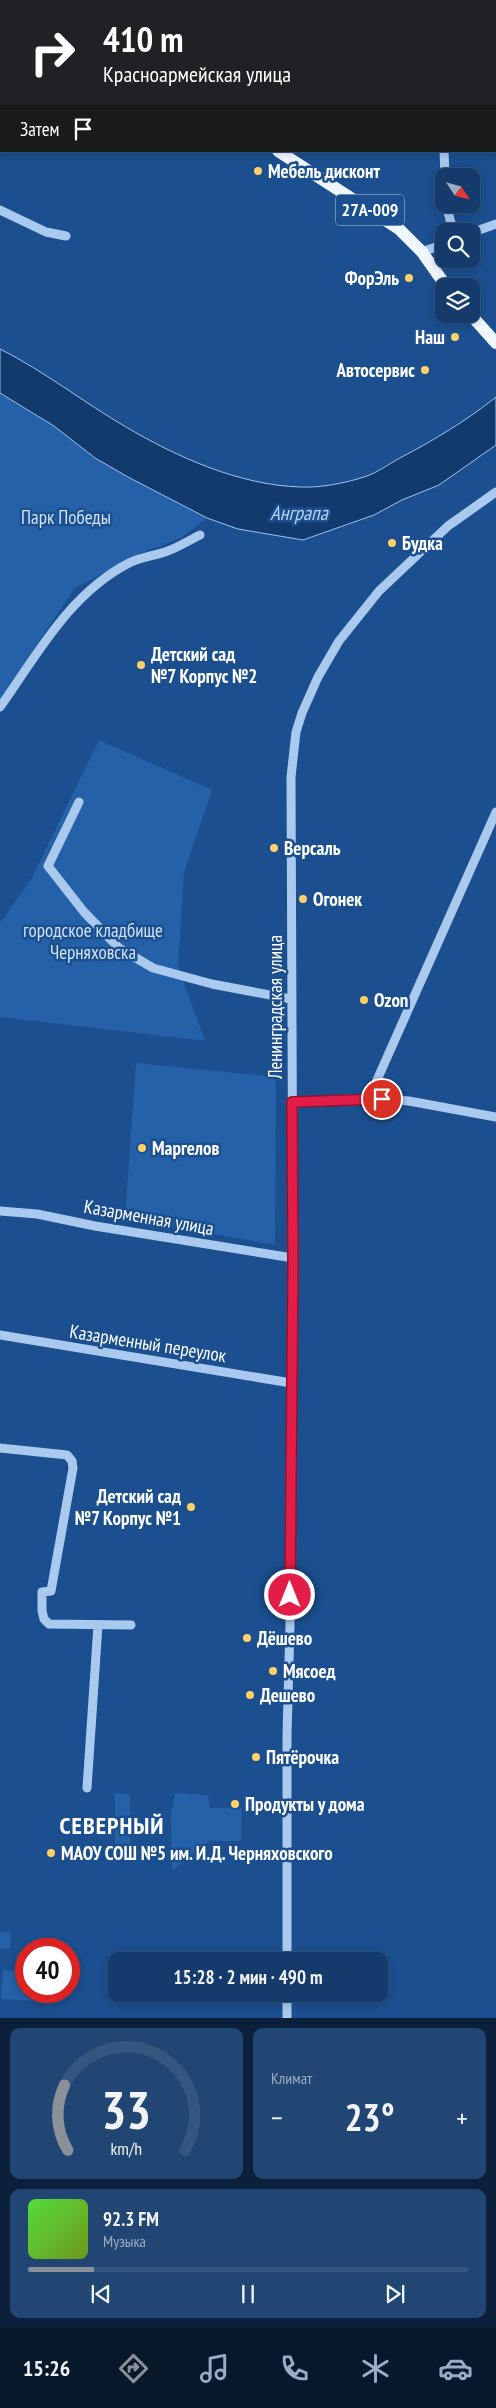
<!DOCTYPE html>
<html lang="ru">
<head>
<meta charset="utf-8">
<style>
  :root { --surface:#143b6b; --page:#214673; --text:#f1f3f6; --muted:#9dadc1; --line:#33557e; --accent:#8c9099 }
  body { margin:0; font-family:"PT Sans Narrow",sans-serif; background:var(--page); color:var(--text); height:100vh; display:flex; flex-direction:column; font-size:19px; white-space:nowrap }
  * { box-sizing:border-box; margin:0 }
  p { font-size:16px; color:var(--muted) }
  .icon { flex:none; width:28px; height:28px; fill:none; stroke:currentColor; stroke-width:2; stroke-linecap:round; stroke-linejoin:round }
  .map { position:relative; height:2018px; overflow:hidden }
  .sheet { display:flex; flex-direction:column; gap:10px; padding:10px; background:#0b203b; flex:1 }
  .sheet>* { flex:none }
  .banner { position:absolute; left:0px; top:0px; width:496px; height:152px; box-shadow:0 2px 8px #0003,0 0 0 1px var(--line); background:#202124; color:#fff; overflow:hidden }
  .needle { width:32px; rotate:126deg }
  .fabs { position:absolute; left:435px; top:168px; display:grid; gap:10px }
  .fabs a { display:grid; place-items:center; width:45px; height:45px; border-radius:10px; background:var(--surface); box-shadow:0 2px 8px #0003,0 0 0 1px var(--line); font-size:25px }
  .speed { position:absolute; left:15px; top:1938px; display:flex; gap:10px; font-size:25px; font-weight:700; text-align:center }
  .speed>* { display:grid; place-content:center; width:65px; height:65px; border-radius:50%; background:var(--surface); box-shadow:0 2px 8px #0003,0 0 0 1px var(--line); line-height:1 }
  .speed .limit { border:8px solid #d22; background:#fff; color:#111 }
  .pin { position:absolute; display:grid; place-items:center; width:42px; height:42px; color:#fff; margin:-21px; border:2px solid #fff; border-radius:50%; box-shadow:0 1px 5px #0007 }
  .me { position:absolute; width:55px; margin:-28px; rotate:0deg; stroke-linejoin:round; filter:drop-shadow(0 0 4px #0008) }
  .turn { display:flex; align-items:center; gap:18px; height:105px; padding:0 20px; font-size:22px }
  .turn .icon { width:65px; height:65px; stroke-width:2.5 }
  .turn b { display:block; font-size:35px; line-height:42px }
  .then { display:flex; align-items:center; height:48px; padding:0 20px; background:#0003; gap:10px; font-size:19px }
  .big { font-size:38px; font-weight:800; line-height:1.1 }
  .sheet .card { flex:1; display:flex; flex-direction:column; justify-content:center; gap:8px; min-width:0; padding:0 18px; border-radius:10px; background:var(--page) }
  .sheet .dial { align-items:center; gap:0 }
  .dial svg { height:130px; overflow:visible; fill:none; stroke:var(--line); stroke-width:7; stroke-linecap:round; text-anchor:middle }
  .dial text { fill:var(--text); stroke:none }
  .song { display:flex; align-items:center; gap:15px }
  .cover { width:60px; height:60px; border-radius:8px; background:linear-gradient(135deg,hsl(110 70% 55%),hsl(80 70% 35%)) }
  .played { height:5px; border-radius:2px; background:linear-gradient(90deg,var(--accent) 15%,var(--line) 15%) }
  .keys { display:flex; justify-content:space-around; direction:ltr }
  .heat { display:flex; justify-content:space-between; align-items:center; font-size:28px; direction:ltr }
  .sheet .tiles { flex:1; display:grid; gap:10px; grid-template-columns:1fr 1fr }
  .card:last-child { grid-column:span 2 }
  .trip { position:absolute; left:108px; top:1952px; width:280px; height:50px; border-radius:10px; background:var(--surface); box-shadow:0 2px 8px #0003,0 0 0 1px var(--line); font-weight:800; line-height:50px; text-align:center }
  .tabs { display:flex; height:80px; justify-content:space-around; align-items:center; background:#08182b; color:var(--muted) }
  .tabs .icon { width:35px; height:35px }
  .tabs .current { color:var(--accent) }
  .tabs b { font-size:22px; color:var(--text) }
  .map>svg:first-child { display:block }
  .green { fill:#2461a8 }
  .water { fill:#123a6d; stroke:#9cc4f0 }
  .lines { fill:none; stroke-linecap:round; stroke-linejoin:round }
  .stream { stroke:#9cc4f0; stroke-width:2.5 }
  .minor { stroke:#a9c9ee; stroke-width:9 }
  .major { stroke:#f0f6ff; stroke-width:12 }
  .route-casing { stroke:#92132f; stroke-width:12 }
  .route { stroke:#e11d48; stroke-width:9 }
  .poi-dot { fill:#ffd166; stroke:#1b4f8f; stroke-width:2 }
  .labels { text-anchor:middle; stroke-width:5; stroke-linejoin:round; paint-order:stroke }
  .shield { fill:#1b4f8f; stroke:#bbcadd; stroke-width:1 }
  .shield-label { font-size:18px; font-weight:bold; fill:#fff }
  .poi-label { font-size:19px; font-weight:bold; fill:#fff; stroke:#1b4f8f; text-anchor:start }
  .park-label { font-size:19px; fill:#cfe3fa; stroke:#1b4f8f }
  .street-label { font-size:19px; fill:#fff; stroke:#1b4f8f }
  .water-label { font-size:20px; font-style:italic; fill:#b5d3f5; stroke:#1b4f8f }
  .district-label { font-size:24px; font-weight:bold; letter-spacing:1px; fill:#fff; stroke:#1b4f8f }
</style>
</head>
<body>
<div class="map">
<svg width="496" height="2018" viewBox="0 0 496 2018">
  <rect width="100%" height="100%" fill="#1b4f8f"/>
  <path class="green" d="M 0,0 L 197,0 L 1,1 L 0,105 Z
    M 0,393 L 54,426 L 95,458 L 128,477 L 207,518 L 181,538 L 139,554 L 75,588 L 0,699 Z
    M 99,740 L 212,790 L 184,873 L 178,967 L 205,1041 L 0,1017 L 0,923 L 32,878 Z
    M 136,1063 L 276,1077 L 275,1245 L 125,1218 Z
    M 115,1793 L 130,1794 L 130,1849 L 155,1851 L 155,1857 L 115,1856 Z
    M 175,1793 L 208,1795 L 210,1808 L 242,1808 L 241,1841 L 209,1841 L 172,1871 L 171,1815 Z
    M 0,1932 L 11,1933 L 10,1949 L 0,1948 Z
    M 3,1970 L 26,1972 L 26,1991 L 55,1991 L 55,2002 L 1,1999 Z"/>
  <path class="water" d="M 0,349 C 44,371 83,402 126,427 C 177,457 239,485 300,487 C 321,488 346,483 367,476 C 378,472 389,464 400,458 C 434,440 466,421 496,397 L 496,445 L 439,485 L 402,500 L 374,515 L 303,540 L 238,529 L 207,518 L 128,477 L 95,458 L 54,426 L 0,393 Z"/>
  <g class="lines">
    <path class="stream" d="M 415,0 L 416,1"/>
    <path class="minor" d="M 204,1 L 205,0
      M 444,151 L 445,176
      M 446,204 L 453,231
      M 0,210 L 46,232 L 66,236
      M 471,233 L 496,224
      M 422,252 L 444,244
      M 0,707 C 37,655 69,594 129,563 C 141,557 153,556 165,552 C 177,548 188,541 200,535
      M 79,802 L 48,866 L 84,912 L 119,948 L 153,968 L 212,984 L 291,999
      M 369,1098 L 496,812
      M 292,1102 L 369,1098 L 409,1101 L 496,1117
      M 0,1211 L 37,1214 L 95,1226 L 293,1258
      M 0,1335 L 291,1383
      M 0,1448 L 67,1455 L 72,1461 L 73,1468 L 51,1591 L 42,1592 L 42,1611 L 44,1619 L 49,1624 L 131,1625
      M 87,1788 L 98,1625
      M 287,1961 L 287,1735 L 290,1625 L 293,1265 L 291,777 L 296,732 L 302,713 L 318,677 L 339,641 L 379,591 L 448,526 L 496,492
      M 287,2018 L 287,1994"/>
    <path class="major" d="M 0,110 L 1,110
      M 278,151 L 399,229 L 422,252 L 446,286
      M 470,314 L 496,343"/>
  </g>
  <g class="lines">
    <defs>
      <path id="route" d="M 290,1595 L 293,1265 L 292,1102 L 382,1099"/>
    </defs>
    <use href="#route" class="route-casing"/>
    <use href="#route" class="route"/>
  </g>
  <g class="poi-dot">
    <circle cx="258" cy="171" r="5"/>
    <circle cx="409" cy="278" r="5"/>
    <circle cx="455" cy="337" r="5"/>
    <circle cx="425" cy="370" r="5"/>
    <circle cx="392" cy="543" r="5"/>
    <circle cx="141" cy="665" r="5"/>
    <circle cx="274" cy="848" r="5"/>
    <circle cx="303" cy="899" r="5"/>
    <circle cx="364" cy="1000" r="5"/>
    <circle cx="142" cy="1148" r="5"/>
    <circle cx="191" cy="1507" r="5"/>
    <circle cx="247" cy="1638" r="5"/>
    <circle cx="273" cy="1671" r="5"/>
    <circle cx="250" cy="1695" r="5"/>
    <circle cx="256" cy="1757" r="5"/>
    <circle cx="235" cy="1804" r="5"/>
    <circle cx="51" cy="1853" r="5"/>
  </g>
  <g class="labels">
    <rect class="shield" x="336" y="194.5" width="68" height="31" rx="4"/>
    <g class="shield-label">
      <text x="370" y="216">27А-009</text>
    </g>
    <g class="poi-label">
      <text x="268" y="178">Мебель дисконт</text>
      <text x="399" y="285" text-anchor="end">ФорЭль</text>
      <text x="445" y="344" text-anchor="end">Наш</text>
      <text x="415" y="377" text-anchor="end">Автосервис</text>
      <text x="402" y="550">Будка</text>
      <text x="151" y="661">Детский сад<tspan x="151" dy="22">№7 Корпус №2</tspan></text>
      <text x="284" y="855">Версаль</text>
      <text x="313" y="906">Огонек</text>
      <text x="374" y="1007">Ozon</text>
      <text x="152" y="1155">Маргелов</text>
      <text x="181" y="1503" text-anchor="end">Детский сад<tspan x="181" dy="22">№7 Корпус №1</tspan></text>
      <text x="257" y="1645">Дёшево</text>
      <text x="283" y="1678">Мясоед</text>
      <text x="260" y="1702">Дешево</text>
      <text x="266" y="1764">Пятёрочка</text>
      <text x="245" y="1811">Продукты у дома</text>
      <text x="61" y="1860">МАОУ СОШ №5 им. И.Д. Черняховского</text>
    </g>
    <g class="park-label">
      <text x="66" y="524">Парк Победы</text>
      <text x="93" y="937">городское кладбище<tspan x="93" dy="22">Черняховска</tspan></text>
    </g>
    <g class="street-label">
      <text transform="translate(275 1007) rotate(-90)" y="7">Ленинградская улица</text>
      <text transform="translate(149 1217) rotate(10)" y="7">Казарменная улица</text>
      <text transform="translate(148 1343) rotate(9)" y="7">Казарменный переулок</text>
    </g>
    <g class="water-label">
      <text x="299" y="520">Анграпа</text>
    </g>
    <g class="district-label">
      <text x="112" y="1834">СЕВЕРНЫЙ</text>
    </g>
  </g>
</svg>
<div class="fabs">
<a><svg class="needle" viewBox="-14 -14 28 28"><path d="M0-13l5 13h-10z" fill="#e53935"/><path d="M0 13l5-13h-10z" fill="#9dadc1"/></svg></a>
<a><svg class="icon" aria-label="search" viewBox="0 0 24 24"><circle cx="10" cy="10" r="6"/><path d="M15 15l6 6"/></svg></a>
<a><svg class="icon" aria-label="layers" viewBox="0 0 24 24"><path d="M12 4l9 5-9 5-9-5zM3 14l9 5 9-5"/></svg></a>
</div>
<div class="speed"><div class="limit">40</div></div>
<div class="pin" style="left:382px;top:1099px;background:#d93025"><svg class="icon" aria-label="arrive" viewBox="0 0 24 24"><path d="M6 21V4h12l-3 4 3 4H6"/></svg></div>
<svg class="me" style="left:290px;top:1595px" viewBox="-20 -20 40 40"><circle r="17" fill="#e11d48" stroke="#fff" stroke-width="3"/><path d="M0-11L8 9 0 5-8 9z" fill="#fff"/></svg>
<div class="trip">15:28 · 2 мин · 490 m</div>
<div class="banner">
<div class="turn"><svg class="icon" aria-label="right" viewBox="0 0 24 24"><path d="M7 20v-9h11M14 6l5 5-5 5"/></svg><div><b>410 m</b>Красноармейская улица</div></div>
<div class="then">Затем<svg class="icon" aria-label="arrive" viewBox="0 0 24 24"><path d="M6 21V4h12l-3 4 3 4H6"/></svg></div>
</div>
</div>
<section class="sheet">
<div class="tiles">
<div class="card dial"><svg viewBox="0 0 100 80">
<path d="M14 69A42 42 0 1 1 86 69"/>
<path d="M14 69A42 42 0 0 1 12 29" stroke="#8c9099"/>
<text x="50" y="56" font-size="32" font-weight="700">33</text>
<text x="50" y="72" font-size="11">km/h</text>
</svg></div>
<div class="card"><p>Климат</p>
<div class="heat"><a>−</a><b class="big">23°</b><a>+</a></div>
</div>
<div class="card">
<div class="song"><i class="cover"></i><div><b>92.3 FM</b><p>Музыка</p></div></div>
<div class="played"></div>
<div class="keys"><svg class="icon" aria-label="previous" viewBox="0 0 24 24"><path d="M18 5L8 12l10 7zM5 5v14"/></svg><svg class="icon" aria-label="pause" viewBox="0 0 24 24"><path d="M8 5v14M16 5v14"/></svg><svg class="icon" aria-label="next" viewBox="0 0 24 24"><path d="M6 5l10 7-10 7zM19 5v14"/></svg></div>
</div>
</div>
</section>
<nav class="tabs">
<b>15:26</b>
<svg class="icon current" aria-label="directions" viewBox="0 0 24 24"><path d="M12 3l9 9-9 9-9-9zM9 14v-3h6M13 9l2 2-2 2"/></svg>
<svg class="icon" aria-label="music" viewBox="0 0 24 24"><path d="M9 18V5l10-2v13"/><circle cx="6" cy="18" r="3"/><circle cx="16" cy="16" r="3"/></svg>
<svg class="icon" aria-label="phone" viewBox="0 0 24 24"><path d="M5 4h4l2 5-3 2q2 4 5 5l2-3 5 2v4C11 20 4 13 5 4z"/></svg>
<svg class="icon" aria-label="climate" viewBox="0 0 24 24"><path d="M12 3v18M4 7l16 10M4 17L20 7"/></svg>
<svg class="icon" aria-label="car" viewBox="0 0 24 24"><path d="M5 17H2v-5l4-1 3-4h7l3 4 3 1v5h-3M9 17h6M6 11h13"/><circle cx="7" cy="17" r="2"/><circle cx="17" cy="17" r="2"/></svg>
</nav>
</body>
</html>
